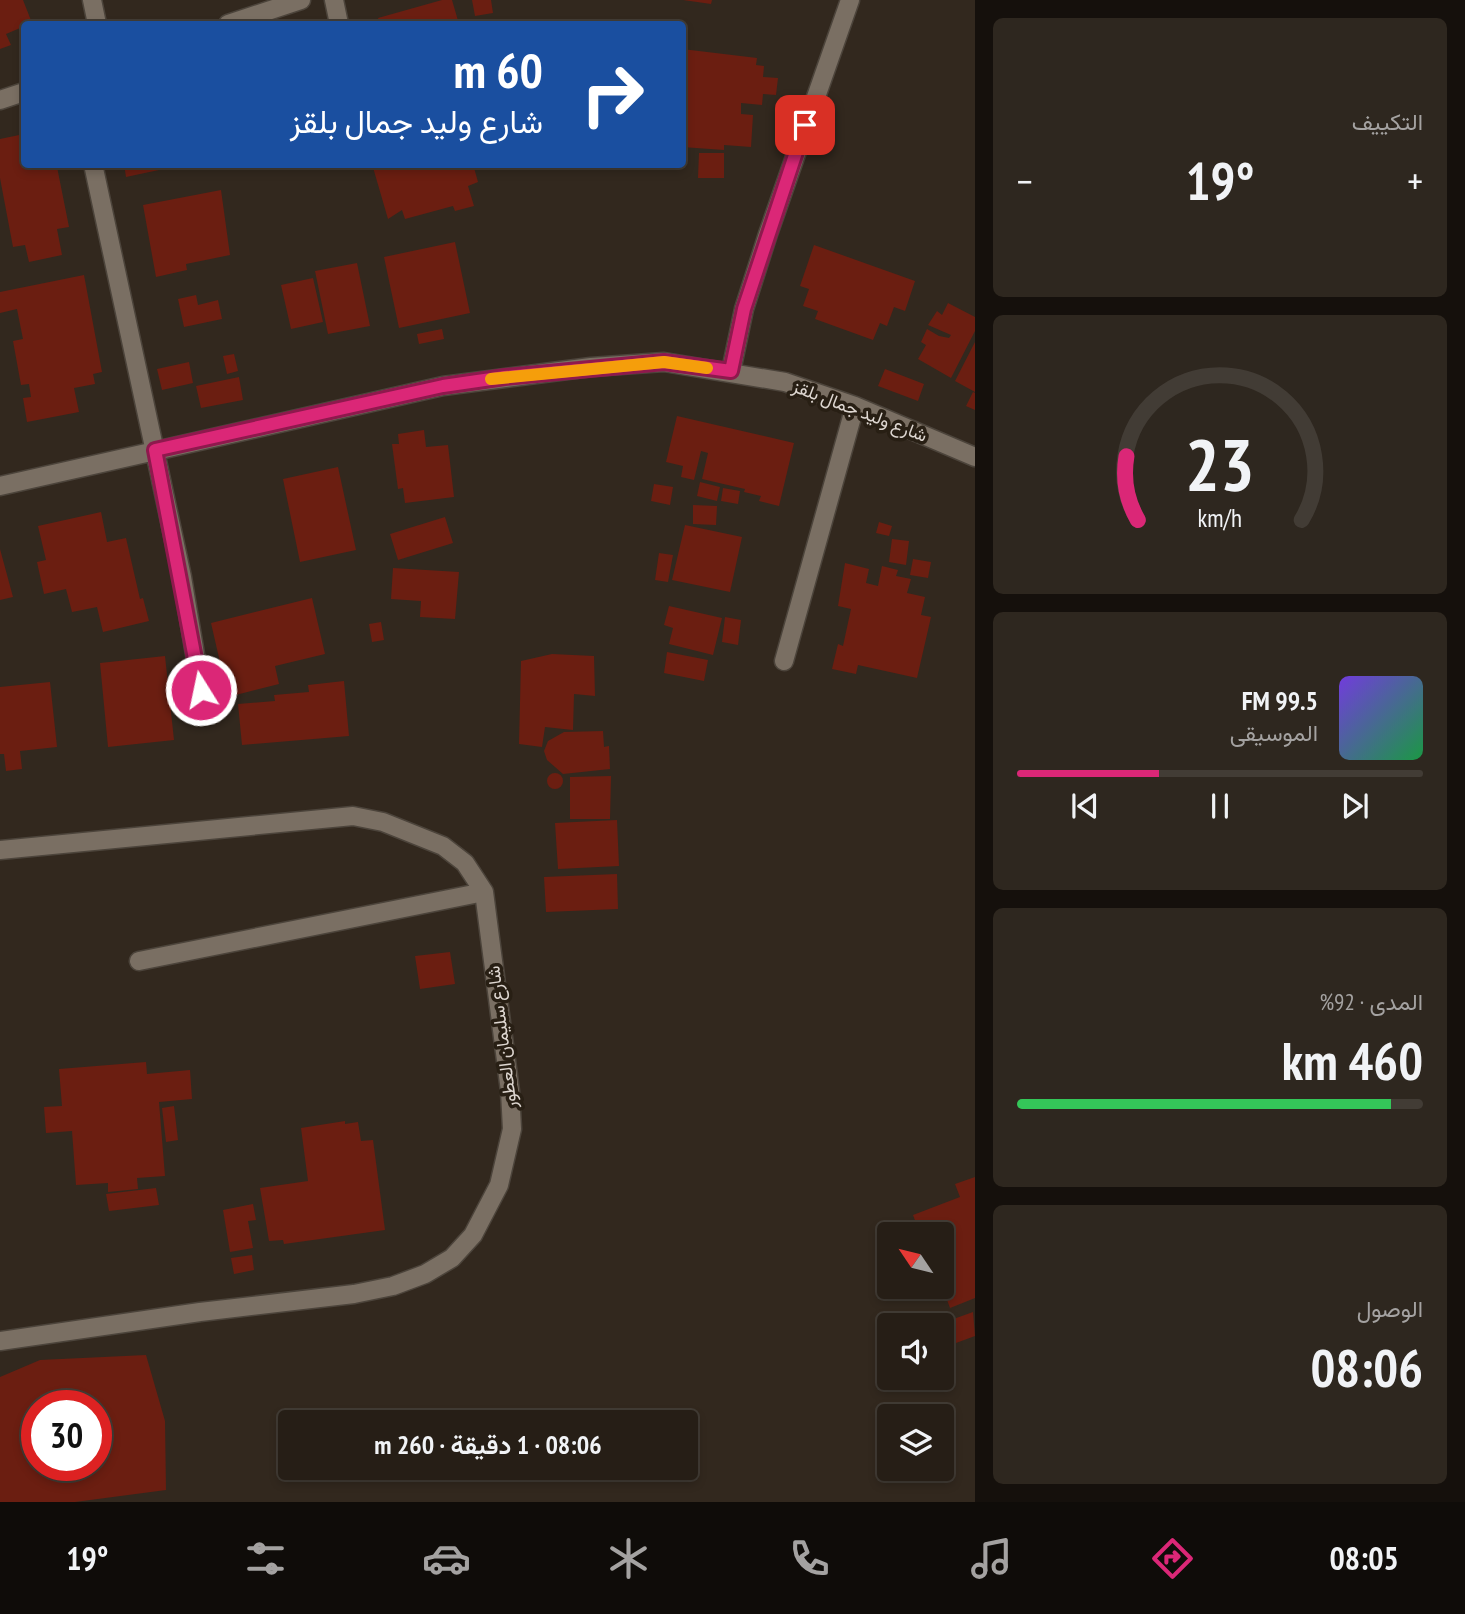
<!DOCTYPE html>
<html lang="ar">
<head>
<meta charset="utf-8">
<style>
  :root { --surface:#261e16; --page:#2e271f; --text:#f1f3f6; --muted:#a4a2a1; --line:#423c35; --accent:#db2777 }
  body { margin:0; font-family:"PT Sans Narrow",Vazirmatn,sans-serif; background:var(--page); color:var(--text); direction:rtl; height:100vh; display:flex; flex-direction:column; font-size:26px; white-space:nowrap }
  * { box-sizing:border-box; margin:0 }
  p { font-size:23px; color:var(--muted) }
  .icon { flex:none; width:38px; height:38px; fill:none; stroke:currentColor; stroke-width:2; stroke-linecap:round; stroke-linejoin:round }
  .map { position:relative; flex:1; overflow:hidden; direction:ltr }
  .sheet { display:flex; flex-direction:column; gap:18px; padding:18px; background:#15100c; width:490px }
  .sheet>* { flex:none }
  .top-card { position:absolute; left:21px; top:21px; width:665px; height:147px; border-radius:7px; box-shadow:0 4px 10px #0003,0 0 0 2px var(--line); direction:rtl; background:#1a4fa0; color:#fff; overflow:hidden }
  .needle { width:46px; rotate:305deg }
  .fabs { position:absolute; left:877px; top:1222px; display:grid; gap:14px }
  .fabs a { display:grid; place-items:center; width:77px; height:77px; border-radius:7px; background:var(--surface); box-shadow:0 4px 10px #0003,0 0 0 2px var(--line); font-size:35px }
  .speed { position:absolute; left:21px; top:1390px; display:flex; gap:14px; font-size:35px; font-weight:700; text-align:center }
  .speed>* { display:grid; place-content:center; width:91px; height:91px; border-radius:50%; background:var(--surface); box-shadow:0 4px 10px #0003,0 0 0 2px var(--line); line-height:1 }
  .speed .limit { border:10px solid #d22; background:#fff; color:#111 }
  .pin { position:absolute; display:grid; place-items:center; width:60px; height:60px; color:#fff; margin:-30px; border-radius:14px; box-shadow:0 4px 10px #0006 }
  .me { position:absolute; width:77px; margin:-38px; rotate:350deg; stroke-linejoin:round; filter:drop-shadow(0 0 5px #0008) }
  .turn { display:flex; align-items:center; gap:24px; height:147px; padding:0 28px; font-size:32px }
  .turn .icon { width:91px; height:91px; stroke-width:2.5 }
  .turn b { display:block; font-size:49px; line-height:60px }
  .big { font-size:52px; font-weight:600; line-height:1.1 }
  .sheet .card { flex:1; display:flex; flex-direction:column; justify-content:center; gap:10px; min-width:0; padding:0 24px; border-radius:10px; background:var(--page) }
  .sheet .dial { align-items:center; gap:0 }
  .dial svg { height:182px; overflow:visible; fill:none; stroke:var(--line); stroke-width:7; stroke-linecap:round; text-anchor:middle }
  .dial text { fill:var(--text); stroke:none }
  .song { display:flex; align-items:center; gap:21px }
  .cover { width:84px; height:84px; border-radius:10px; background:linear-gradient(135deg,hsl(260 70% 55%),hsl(140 70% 35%)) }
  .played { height:7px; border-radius:4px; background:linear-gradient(90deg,var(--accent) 35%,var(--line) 35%) }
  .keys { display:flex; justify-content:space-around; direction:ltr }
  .heat { display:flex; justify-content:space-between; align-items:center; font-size:38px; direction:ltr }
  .charge { height:10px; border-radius:5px; background:linear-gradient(90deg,#34c759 92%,var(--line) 0) }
  .trip { position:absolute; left:278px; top:1410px; width:420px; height:70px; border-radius:7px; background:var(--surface); box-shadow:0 4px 10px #0003,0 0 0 2px var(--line); font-weight:600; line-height:70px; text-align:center; direction:rtl }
  .menu { display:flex; height:112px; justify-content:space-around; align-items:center; background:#0f0c09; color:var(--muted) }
  .menu .icon { width:49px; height:49px }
  .menu .active { color:var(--accent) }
  .menu b { font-size:32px; color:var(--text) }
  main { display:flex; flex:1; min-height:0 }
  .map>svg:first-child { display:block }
  .building { fill:#6b1e11; fill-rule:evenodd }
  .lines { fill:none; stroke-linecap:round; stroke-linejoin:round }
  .minor-casing { stroke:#4c443b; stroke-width:21 }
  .minor { stroke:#7a6f63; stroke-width:18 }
  .route-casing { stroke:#8e194d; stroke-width:18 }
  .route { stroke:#db2777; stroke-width:12 }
  .slow { stroke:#f59e0b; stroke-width:12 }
  .labels { text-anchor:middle; stroke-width:7; stroke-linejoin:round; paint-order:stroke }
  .street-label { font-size:18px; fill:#ddd6d0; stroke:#281f14 }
</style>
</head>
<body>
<main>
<section class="sheet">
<div class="card"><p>التكييف</p>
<div class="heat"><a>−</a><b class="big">19°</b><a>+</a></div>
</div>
<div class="card dial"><svg viewBox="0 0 100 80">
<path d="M14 69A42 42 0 1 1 86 69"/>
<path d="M14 69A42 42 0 0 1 9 41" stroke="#db2777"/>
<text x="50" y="56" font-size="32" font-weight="700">23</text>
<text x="50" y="72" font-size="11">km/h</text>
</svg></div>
<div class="card">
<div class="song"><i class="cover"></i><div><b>99.5 FM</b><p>الموسيقى</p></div></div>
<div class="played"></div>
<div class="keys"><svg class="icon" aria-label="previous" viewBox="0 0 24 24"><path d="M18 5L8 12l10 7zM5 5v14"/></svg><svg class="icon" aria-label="pause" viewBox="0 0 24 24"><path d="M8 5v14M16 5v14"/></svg><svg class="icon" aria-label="next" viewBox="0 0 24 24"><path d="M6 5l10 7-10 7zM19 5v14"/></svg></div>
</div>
<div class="card"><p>المدى · 92%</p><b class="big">460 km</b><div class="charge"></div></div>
<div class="card"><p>الوصول</p><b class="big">08:06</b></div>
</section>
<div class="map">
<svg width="975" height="1502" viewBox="0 0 975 1502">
  <rect width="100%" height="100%" fill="#32281e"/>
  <path class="building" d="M 0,0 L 23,0 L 32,23 L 6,34 L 11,45 L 0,49 Z
    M 442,0 L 452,0 L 459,24 L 380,24 L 378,18 Z
    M 472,0 L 491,0 L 493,13 L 475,16 Z
    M 683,0 L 712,0 L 711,4 Z
    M 682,49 L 757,58 L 756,65 L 764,66 L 763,77 L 778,78 L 776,95 L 763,94 L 762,105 L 741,103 L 741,114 L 753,115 L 751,147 L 724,145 L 724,150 L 682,147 Z
    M 24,134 L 24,164 L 42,164 L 43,170 L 57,167 L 69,227 L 57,229 L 62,255 L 29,262 L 25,245 L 13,247 L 0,178 L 0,139 Z
    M 699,153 L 724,153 L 724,178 L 698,178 Z
    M 124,164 L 172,164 L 173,167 L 126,177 Z
    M 238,164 L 261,164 L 261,166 L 239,170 Z
    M 372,164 L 473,164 L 478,182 L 468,186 L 474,206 L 455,211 L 453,206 L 405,219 L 402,210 L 388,219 Z
    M 221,190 L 230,255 L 186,264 L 187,270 L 156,277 L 143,205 Z
    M 455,242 L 470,313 L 399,328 L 384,257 Z
    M 814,245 L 915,281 L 905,311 L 894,307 L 887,326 L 880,323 L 873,340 L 815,319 L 818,311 L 803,306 L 809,289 L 800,286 Z
    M 357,263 L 370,326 L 328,334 L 315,271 Z
    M 84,275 L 102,372 L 93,374 L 95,384 L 74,388 L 79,412 L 27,422 L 23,398 L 31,397 L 29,384 L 21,385 L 13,341 L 23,339 L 17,309 L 0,313 L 0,292 Z
    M 313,278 L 323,322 L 291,329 L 281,285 Z
    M 196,295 L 198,305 L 218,300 L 222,319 L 184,327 L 178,299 Z
    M 948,303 L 975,317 L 975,331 L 951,378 L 918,359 L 926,345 L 921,342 L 927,329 L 939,336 L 949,338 L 951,335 L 928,325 L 937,311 L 942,315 Z
    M 442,329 L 444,339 L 419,344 L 417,334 Z
    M 975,342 L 975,392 L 955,381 Z
    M 234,354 L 238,371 L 227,374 L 223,356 Z
    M 189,362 L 193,383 L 162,390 L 157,369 Z
    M 885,369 L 924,384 L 918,401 L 878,386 Z
    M 239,377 L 243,400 L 201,408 L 196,386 Z
    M 973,392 L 975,393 L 975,410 L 966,406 Z
    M 677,416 L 794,443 L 779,506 L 759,501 L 761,496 L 744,492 L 745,489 L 702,479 L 708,453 L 701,451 L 694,480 L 681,477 L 683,466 L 666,462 Z
    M 424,430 L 426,447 L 448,445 L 454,497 L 405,503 L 403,488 L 398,489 L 392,444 L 399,444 L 398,434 Z
    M 338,467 L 356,550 L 300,562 L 283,479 Z
    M 700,482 L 720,487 L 717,501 L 697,496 Z
    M 654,484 L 673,487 L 670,505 L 651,501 Z
    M 723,488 L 740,491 L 738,504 L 721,501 Z
    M 693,505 L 717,506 L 716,525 L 693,524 Z
    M 101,512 L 107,542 L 126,538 L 140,599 L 143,598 L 149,621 L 103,632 L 97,607 L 72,612 L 66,589 L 44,594 L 37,562 L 46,560 L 38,526 Z
    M 445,517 L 453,543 L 398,560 L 390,534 Z
    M 879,522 L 892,526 L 889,536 L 876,533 Z
    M 685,525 L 742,537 L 730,592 L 672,580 Z
    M 892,539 L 909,541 L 906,565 L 889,562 Z
    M 0,549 L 13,597 L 0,600 Z
    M 659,553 L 673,555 L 668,582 L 655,580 Z
    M 913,559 L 931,562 L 928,578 L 910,575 Z
    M 845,563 L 869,569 L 866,583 L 878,586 L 882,566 L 898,570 L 896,576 L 911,579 L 907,593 L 925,597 L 921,615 L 931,617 L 917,678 L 858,665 L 856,674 L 832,669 L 838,644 L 843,646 L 851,609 L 838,606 Z
    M 393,568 L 459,572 L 455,619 L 420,617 L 421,601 L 391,599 Z
    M 312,598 L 325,654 L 275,666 L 279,684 L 228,697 L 211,623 Z
    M 669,606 L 722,618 L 713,655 L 669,644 L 673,628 L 664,625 Z
    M 725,617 L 741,620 L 738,645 L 722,642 Z
    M 381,622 L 384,640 L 372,642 L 369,624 Z
    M 667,652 L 708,660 L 704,681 L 664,673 Z
    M 552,654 L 594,656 L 595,696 L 574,694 L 573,730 L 545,727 L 542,747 L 519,744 L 521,661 Z
    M 165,656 L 174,740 L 108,747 L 100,663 Z
    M 344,681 L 349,736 L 242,745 L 238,704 L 275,701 L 274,695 L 309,692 L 308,685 Z
    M 50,682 L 57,747 L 20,751 L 22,769 L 6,771 L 4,754 L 0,754 L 0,687 Z
    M 603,731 L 604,747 L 609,746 L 610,769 L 563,774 L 547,760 L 544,751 L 548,741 L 564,732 Z
    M547 781a8 8 0 1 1 16 0a8 8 0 1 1-16 0Z
    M 611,776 L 610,819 L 570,819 L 570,777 Z
    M 617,820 L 619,866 L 558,869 L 555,823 Z
    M 617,874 L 618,909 L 546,912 L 544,877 Z
    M 450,952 L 455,984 L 420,989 L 415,956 Z
    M 146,1062 L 147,1074 L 190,1070 L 192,1099 L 159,1102 L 165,1176 L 137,1178 L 138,1189 L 108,1192 L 108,1183 L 76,1185 L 72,1131 L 46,1133 L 44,1107 L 62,1106 L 59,1069 Z
    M 174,1106 L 178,1140 L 166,1142 L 162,1108 Z
    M 345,1121 L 345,1124 L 358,1122 L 361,1141 L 373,1140 L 385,1230 L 284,1244 L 283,1240 L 269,1241 L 260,1188 L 308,1181 L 301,1128 Z
    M 975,1177 L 975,1298 L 950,1308 L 942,1286 L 942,1260 L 948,1258 L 946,1251 L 942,1253 L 942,1234 L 920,1234 L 913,1215 L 960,1197 L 955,1184 Z
    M 156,1188 L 159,1205 L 109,1211 L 106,1194 Z
    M 253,1204 L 256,1220 L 248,1221 L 253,1248 L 230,1252 L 223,1210 Z
    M 252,1255 L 254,1270 L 234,1274 L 231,1258 Z
    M 973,1312 L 975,1336 L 956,1343 L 948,1321 Z
    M 146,1355 L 165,1421 L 166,1490 L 75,1502 L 0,1502 L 0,1377 L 40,1360 ZM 37,1405 L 96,1405 L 96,1465 L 37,1465 Z"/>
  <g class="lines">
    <defs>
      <path id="minor" d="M 92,0 L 97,24
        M 334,0 L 339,24
        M 228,24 L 301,0
        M 0,100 L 24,92
        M 93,164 L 182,577 L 201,690
        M 731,371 L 744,309 L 768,234 L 850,0
        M 0,486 L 443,386 L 591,367 L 664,362 L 785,382 L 855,406 L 975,457
        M 784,661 L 855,406
        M 0,850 L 353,816 L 383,822 L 443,846 L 465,863 L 484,892 L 510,1091 L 512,1129 L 499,1185 L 473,1235 L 452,1258 L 425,1274 L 393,1286 L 354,1294 L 200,1312 L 0,1341
        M 139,961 L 484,892"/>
    </defs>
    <use href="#minor" class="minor-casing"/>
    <use href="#minor" class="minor"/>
  </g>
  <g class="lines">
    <defs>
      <path id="route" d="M 201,690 L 155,450 L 443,386 L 505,377 L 664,362 L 731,371 L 744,309 L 805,125"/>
    </defs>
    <use href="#route" class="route-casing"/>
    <use href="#route" class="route"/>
    <path class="slow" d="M 491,379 L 664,362 L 707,368"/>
  </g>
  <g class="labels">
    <g class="street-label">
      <text transform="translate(860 411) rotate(21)" y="6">شارع وليد جمال بلقز</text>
      <text transform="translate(502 1037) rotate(-97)" y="6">شارع سليمان العطور</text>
    </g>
  </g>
</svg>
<div class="fabs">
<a><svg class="needle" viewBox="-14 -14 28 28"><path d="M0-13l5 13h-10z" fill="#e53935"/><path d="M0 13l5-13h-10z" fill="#a4a2a1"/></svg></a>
<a><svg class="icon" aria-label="sound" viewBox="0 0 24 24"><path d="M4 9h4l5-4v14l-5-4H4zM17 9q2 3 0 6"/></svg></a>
<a><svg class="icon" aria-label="layers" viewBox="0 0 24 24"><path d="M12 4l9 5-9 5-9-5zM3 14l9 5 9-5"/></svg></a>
</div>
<div class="speed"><div class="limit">30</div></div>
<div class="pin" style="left:805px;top:125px;background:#d93025"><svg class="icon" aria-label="arrive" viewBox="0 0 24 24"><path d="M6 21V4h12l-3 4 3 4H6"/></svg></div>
<svg class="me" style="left:201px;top:690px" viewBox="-20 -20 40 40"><circle r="17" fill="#db2777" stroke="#fff" stroke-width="3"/><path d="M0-11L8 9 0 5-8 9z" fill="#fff"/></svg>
<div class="trip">08:06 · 1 دقيقة · 260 m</div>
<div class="top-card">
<div class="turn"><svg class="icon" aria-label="right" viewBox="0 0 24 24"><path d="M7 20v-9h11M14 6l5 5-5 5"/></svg><div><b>60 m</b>شارع وليد جمال بلقز</div></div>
</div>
</div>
</main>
<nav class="menu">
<b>08:05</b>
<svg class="icon active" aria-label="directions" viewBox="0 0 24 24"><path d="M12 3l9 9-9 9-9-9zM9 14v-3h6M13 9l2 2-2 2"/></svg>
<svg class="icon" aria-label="music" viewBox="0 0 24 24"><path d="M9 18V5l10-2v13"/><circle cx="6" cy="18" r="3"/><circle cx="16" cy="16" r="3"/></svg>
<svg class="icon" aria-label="phone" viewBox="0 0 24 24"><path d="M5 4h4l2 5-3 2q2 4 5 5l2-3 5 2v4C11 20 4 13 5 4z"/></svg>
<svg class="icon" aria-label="climate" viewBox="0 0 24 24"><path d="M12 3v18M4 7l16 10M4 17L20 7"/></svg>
<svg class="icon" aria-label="car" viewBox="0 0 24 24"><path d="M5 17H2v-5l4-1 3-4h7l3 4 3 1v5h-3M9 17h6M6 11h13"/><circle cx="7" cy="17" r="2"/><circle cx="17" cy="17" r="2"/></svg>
<svg class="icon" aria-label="filters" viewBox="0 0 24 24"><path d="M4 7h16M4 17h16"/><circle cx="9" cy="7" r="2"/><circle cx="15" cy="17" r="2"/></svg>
<b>19°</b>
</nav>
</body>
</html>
